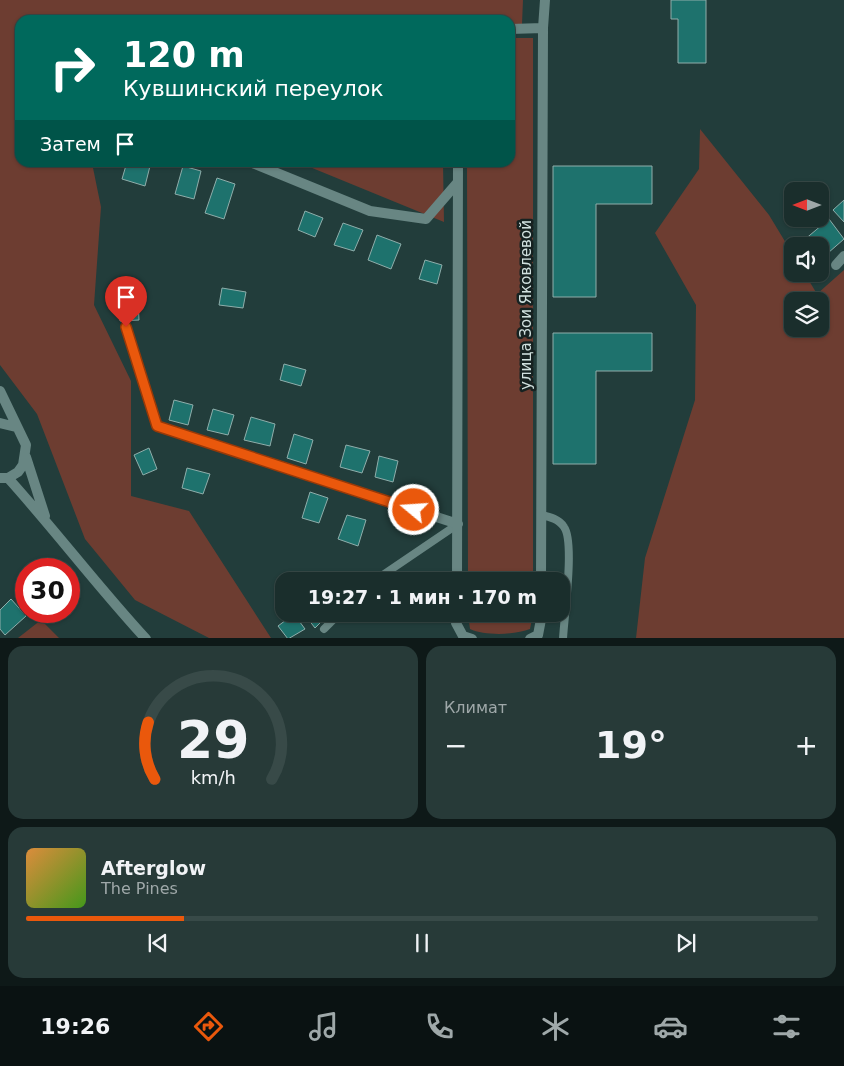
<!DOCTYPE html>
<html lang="ru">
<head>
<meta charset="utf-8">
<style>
  :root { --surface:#1a2e2c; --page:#273a38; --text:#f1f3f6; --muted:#9fa8a9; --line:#384a48; --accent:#ea580c }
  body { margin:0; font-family:"DejaVu Sans",sans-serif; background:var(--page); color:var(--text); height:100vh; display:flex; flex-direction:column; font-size:19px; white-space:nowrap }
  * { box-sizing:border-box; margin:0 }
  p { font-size:16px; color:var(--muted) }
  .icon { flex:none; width:28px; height:28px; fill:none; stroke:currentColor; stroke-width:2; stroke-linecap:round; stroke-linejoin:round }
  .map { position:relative; height:638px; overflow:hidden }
  .side { display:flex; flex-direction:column; gap:8px; padding:8px; background:#0e1918; flex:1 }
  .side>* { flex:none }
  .top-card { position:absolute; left:15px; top:15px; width:500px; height:152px; border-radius:15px; box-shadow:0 1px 4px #0004,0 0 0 1px var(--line); background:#00695c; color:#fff; overflow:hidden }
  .needle { width:32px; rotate:270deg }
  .tools { position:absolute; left:784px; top:182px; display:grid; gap:10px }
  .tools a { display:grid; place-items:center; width:45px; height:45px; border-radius:10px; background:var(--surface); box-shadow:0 1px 4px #0004,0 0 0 1px var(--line); font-size:25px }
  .speed { position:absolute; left:15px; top:558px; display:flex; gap:10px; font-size:25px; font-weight:700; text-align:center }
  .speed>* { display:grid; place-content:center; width:65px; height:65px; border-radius:50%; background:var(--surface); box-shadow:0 1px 4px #0004,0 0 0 1px var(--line); line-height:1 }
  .speed .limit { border:8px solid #d22; background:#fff; color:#111 }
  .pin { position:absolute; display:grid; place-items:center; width:42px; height:42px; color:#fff; margin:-51px -21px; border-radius:50% 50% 50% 0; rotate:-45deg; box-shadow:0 0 5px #0007 }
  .pin .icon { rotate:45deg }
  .me { position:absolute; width:55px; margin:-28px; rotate:288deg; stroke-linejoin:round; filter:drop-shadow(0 0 4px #0008) }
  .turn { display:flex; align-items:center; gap:18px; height:105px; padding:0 25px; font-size:22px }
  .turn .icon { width:65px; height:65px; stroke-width:2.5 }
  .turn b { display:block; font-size:35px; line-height:42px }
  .then { display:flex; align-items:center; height:48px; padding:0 25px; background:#0003; gap:10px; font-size:19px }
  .big { font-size:38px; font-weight:600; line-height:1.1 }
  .side .card { flex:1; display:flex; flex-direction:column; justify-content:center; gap:8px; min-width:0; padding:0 18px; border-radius:15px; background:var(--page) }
  .side .dial { align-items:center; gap:0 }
  .dial svg { height:130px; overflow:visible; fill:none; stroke:var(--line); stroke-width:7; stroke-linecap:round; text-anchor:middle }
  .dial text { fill:var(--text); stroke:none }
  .song { display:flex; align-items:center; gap:15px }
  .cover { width:60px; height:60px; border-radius:8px; background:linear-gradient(135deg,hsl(30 70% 55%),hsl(100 70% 35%)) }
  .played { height:5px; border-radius:2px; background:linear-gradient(90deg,var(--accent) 20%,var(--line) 20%) }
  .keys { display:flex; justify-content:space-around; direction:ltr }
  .heat { display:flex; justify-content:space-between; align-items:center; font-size:28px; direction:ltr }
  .side .tiles { flex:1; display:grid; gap:8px; grid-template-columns:1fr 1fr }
  .card:last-child { grid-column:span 2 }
  .trip { position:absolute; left:275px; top:572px; width:295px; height:50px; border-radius:15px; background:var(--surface); box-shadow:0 1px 4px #0004,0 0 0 1px var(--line); font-weight:600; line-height:50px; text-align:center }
  .dock { display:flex; height:80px; justify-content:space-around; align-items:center; background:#0a1212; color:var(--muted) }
  .dock .icon { width:35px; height:35px }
  .dock .current { color:var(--accent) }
  .dock b { font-size:22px; color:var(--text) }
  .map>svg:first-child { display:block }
  .green { fill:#6d3d31; fill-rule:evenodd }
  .building { fill:#1e726d; stroke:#8faeab }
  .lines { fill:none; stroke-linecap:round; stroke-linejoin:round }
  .lane { stroke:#688683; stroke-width:8 }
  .street { stroke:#688683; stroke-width:10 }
  .route-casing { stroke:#983908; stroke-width:12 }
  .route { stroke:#ea580c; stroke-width:9 }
  .labels { text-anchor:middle; stroke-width:5; stroke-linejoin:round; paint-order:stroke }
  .street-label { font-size:15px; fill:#d1e1df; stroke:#162221 }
</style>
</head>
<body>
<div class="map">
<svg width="844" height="639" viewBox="0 0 844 639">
  <rect width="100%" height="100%" fill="#223d3b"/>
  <path class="green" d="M 0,0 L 523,0 L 522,24 L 510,24 L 510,20 L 20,20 L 20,162 L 92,163 L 101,207 L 94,305 L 131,381 L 131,496 L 189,511 L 271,638 L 209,638 L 135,600 L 85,539 L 37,414 L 0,365 Z
    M 510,38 L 533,38 L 533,581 L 468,581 L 467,163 L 510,162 Z
    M 700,129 L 769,215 L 792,253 L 792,274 L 805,274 L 817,294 L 844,270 L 844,638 L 636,638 L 645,558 L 695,400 L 696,305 L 655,233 L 699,169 ZM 820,301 L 820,329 L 792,329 L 792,301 Z
    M 300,163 L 443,163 L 444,222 Z
    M 468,614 L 533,614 L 530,629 C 515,635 485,636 470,629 Z
    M 41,620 L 59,638 L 18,638 Z"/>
  <path class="building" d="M 671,0 L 706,0 L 706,63 L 678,63 L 678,19 L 671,19 Z
    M 127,162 L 151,162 L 145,186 L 122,179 Z
    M 183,166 L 201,171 L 194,199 L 175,194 Z
    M 553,166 L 652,166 L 652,204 L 596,204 L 596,297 L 553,297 Z
    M 217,178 L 235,184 L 224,219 L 205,213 Z
    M 844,200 L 844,222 L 833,210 Z
    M 305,211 L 323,218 L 315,237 L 298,230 Z
    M 829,219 L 844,239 L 820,260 L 820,246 L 797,246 Z
    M 343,223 L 363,230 L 354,251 L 334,245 Z
    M 377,235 L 401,244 L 391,269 L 368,260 Z
    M 425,260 L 442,265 L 437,284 L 419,279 Z
    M 222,288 L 246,292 L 243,308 L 219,305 Z
    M 138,300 L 139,320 L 120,321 L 118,302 Z
    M 553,333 L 652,333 L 652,371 L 596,371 L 596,464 L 553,464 Z
    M 284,364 L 306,370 L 301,386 L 280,380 Z
    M 174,400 L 193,405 L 188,425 L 169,420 Z
    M 213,409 L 234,415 L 228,435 L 207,430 Z
    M 251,417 L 275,424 L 270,446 L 244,440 Z
    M 294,434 L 313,440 L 306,464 L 287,458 Z
    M 346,445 L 370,451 L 362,473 L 340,467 Z
    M 149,448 L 157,469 L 143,475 L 134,455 Z
    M 379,456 L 398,461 L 393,482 L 375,477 Z
    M 187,468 L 210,474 L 203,494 L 182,488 Z
    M 310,492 L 328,498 L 319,523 L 302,518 Z
    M 347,515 L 366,520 L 358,546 L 338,539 Z
    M 11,599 L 26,616 L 5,635 L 0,629 L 0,610 Z
    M 294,614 L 305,629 L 288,639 L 278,626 Z
    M 307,614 L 318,614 L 323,620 L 315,628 L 305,615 Z"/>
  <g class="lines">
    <path class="lane" d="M 541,515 C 550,517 559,519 564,527 C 575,542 564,617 563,639
      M 374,581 L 458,524
      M 324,629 L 339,614"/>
    <path class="street" d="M 510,29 L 543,28
      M 250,162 L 370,211 L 426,219 L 458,182
      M 836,265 L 844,256
      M 126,327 L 157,426 L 458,524
      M 0,391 L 26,445 L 23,465 L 18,472 L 8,478 L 0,478
      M 0,423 L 16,427
      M 26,457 L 45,516
      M 8,478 C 55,530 98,587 146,639
      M 457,581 L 458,162
      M 541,581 L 543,28 L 545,0
      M 457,614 L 456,623 L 463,636 L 472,639
      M 530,639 L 538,635 L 542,614"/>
  </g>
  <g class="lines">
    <defs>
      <path id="route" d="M 126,327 L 157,426 L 414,510"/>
    </defs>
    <use href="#route" class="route-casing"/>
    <use href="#route" class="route"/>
  </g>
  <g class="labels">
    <g class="street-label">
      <text transform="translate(526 305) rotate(-90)" y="5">улица Зои Яковлевой</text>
    </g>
  </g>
</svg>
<div class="tools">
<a><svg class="needle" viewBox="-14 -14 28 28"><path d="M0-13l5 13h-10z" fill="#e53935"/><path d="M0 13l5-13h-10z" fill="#9fa8a9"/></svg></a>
<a><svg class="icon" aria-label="sound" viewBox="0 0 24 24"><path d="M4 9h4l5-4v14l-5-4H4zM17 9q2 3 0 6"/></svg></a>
<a><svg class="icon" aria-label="layers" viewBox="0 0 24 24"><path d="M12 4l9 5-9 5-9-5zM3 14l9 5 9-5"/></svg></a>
</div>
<div class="speed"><div class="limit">30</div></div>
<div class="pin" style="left:126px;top:327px;background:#d93025"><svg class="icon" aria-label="arrive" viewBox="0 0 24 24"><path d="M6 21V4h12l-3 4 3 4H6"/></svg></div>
<svg class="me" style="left:414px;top:510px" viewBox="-20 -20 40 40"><circle r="17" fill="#ea580c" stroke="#fff" stroke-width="3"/><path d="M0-11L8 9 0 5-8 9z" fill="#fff"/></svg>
<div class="trip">19:27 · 1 мин · 170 m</div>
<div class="top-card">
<div class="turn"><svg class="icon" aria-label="right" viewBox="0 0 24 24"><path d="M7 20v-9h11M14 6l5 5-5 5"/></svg><div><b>120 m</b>Кувшинский переулок</div></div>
<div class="then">Затем<svg class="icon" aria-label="arrive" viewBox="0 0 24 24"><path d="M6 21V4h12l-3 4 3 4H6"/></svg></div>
</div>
</div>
<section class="side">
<div class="tiles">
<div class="card dial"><svg viewBox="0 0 100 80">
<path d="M14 69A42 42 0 1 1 86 69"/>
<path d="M14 69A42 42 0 0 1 10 34" stroke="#ea580c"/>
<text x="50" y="56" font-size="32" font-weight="700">29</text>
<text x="50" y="72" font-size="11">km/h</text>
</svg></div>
<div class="card"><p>Климат</p>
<div class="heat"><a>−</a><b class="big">19°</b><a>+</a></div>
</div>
<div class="card">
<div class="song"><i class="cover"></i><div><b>Afterglow</b><p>The Pines</p></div></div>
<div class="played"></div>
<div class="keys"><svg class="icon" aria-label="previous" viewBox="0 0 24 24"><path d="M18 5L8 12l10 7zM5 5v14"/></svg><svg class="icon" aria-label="pause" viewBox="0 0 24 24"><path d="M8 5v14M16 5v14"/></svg><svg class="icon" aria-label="next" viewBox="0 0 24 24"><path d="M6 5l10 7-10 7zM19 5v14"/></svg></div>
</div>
</div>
</section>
<nav class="dock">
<b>19:26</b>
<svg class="icon current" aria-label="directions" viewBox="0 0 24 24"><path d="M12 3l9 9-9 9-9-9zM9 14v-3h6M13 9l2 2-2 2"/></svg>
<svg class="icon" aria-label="music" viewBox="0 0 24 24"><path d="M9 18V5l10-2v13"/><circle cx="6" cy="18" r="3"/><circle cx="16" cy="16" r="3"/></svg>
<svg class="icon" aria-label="phone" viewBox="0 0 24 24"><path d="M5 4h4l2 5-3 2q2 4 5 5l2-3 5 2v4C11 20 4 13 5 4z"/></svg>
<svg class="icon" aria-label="climate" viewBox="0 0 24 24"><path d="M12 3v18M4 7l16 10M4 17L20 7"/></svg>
<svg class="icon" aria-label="car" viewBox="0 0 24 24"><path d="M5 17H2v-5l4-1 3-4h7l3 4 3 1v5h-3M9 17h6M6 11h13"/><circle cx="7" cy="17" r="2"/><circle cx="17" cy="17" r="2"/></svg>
<svg class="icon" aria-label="filters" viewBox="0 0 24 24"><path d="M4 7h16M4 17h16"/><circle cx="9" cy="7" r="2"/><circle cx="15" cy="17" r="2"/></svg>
</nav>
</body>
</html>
